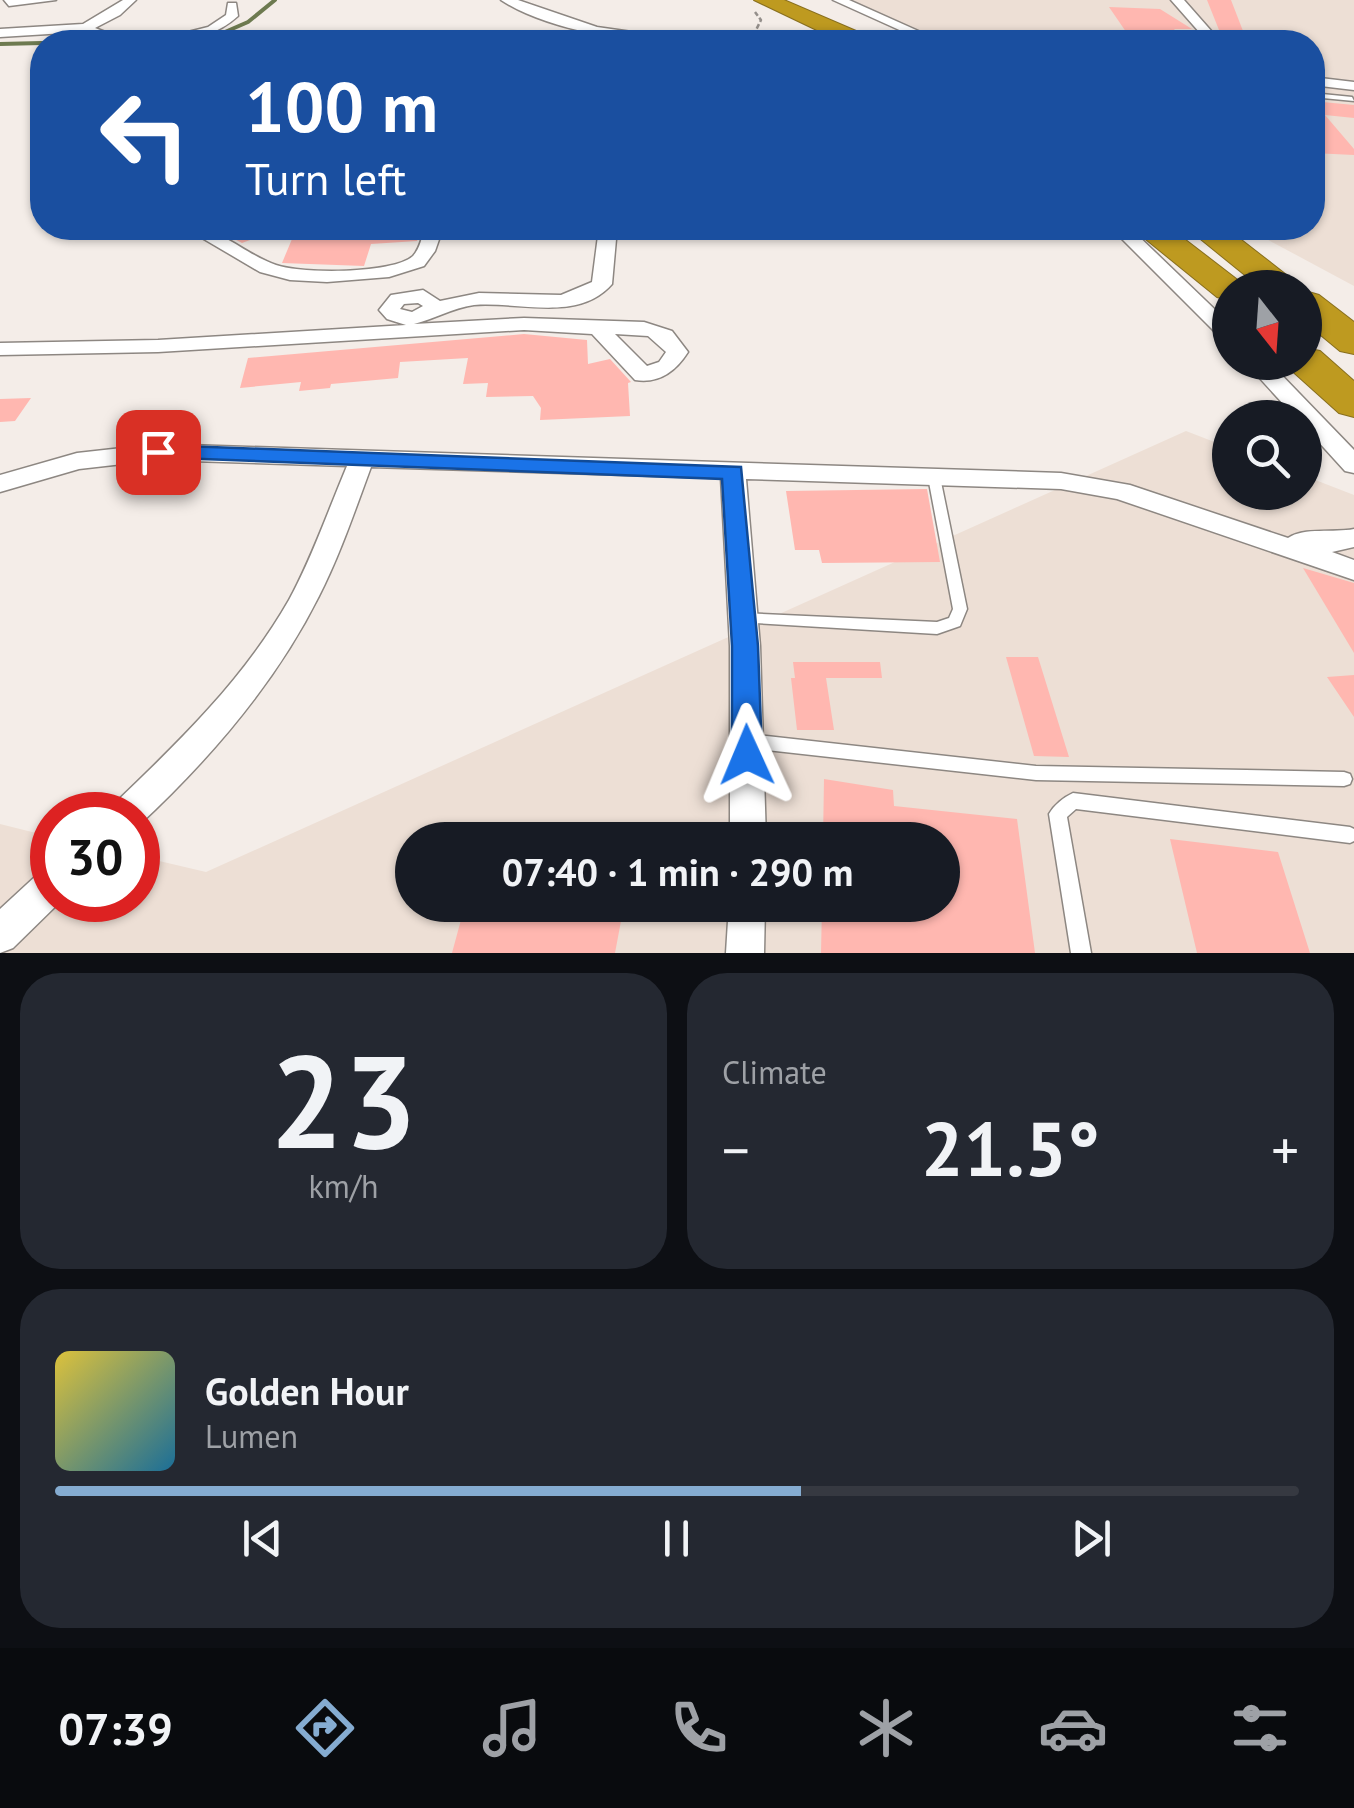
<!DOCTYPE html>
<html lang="en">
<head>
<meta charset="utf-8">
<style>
  :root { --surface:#171b24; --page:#242831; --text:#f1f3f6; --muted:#9ea1a6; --line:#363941; --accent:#85acd1 }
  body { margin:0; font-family:"PT Sans",sans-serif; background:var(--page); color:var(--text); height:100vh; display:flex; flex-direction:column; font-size:38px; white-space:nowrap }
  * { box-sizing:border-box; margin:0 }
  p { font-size:32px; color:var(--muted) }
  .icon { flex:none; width:55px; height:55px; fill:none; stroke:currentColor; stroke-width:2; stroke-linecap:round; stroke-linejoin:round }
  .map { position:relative; height:953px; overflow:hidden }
  .details { display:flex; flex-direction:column; gap:20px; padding:20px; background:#0d0f14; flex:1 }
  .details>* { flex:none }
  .guide { position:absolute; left:30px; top:30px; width:1295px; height:210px; border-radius:40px; box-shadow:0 2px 8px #0004; background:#1a4fa0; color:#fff; overflow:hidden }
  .needle { width:65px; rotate:163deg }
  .controls { position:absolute; left:1212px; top:270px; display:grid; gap:20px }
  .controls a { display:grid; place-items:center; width:110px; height:110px; border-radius:50%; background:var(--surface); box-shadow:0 2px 8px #0004; font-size:50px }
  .speed { position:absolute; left:30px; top:792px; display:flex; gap:20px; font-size:50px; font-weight:700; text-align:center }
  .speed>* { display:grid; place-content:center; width:130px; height:130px; border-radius:50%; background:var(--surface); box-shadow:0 2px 8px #0004; line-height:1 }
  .speed .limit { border:15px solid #d22; background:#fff; color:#111 }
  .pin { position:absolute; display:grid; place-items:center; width:85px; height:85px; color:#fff; margin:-42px; border-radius:20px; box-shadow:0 5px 15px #0006 }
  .me { position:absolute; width:110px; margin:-55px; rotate:359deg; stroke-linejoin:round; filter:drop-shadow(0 0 8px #0008) }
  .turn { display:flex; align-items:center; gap:35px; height:210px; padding:0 50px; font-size:45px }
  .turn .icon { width:130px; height:130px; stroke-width:2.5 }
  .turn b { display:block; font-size:70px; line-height:85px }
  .big { font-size:75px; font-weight:800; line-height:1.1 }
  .details .card { flex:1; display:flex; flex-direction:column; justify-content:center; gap:15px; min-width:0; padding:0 35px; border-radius:40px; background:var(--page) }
  .details .dial { align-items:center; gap:0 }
  .dial b { font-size:130px; line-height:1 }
  .song { display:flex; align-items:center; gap:30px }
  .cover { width:120px; height:120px; border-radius:15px; background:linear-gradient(135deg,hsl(50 70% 55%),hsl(200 70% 35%)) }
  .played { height:10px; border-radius:5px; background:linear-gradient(90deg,var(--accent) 60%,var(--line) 60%) }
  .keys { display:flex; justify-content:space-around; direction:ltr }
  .heat { display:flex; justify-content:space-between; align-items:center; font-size:55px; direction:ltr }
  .details .tiles { flex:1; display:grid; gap:20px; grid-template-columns:1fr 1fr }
  .card:last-child { grid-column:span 2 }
  .trip { position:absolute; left:395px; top:822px; width:565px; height:100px; border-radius:50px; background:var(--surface); box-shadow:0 2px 8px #0004; font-weight:800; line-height:100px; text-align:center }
  .menu { display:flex; height:160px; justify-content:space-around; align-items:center; background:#090b0e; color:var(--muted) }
  .menu .icon { width:70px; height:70px }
  .menu .active { color:var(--accent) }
  .menu b { font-size:45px; color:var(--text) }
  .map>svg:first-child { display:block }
  .built { fill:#eddfd5; fill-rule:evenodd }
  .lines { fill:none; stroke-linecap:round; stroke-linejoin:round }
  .stream { stroke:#6d7a50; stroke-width:4 }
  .building { fill:#ffb7b0 }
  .lane-casing { stroke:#8d8782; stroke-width:3 }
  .street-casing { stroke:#8d8782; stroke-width:3 }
  .highway-casing { stroke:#886f1f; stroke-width:2 }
  .path { stroke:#948f8b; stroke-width:2.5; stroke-dasharray:5 2.5; stroke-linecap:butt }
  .lane { fill:#fff; fill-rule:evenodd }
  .street { fill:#fff; fill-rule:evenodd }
  .highway { fill:#be9a20; fill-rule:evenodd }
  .route { fill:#1a73e8; stroke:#114b97; stroke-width:2.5 }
</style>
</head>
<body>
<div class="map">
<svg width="1354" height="953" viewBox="0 0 1354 953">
  <rect width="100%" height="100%" fill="#f4ede8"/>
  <path class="built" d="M 832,0 L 1354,0 L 1354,286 L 1246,228 L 1312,228 L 1312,42 L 922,42 Z
    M 1186,431 L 1230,448 L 1230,492 L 1305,492 L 1305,476 L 1354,495 L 1354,953 L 0,953 L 0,824 L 52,837 L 52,900 L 138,900 L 138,856 L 206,872 ZM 412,840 L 942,840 L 942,905 L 412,905 Z"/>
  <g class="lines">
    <path class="stream" d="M 202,42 L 248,22 L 275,0
      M 0,44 L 42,43"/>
  </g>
  <path class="building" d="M 1207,0 L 1231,0 L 1243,31 L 1219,30 Z
    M 1109,7 L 1160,9 L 1192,29 L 1174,29 L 1185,42 L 1133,42 Z
    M 1312,101 L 1354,105 L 1354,118 L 1325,115 L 1354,149 L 1354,155 L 1312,153 Z
    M 237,228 L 280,228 L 280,229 L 242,243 L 223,233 Z
    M 367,228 L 419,228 L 420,233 L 417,241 L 371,244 L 364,266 L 282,263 L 292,239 L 363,237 Z
    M 524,334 L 587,340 L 588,364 L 610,359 L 631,382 L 628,383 L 630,416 L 540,420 L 541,408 L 533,396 L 486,397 L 488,383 L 463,384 L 468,358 L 400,362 L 398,378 L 331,384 L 330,388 L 299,391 L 301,382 L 240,388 L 248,358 Z
    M 31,398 L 15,421 L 0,422 L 0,399 Z
    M 927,489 L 940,562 L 822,563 L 819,550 L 795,550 L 786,491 Z
    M 1303,568 L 1354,583 L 1354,653 Z
    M 1006,657 L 1038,657 L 1069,757 L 1034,756 Z
    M 793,662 L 880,662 L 882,678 L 826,678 L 834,730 L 797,730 L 791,678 L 795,678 Z
    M 1354,675 L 1354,717 L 1327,677 Z
    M 824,779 L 893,790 L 894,806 L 1017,819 L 1035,953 L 821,953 L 822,905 L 942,905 L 942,840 L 823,840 Z
    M 1170,839 L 1278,852 L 1310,953 L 1197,953 Z
    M 465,905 L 624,905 L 615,953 L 452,953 Z"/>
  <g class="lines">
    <defs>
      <path id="lane" d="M 1312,93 L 1352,97 L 1354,101 L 1312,97 Z
        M 934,473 L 940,477 L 967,609 L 960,626 L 937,634 L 738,622 L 736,618 L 738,614 L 743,613 L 937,622 L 949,618 L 953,609 L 928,477 Z
        M 749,734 L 1036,766 L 1344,772 L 1350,774 L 1352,779 L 1350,784 L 1344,786 L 1036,780 L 749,748 L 743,746 L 741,741 L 743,736 Z
        M 1073,793 L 1350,827 L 1354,829 L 1354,841 L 1350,843 L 1076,809 L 1067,817 L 1091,953 L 1071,953 L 1049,814 C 1054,805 1064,797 1073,793 Z"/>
      <path id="street" d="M 4,0 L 56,0 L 9,6 Z
        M 123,0 L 136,0 L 120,15 L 95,28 L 131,42 L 113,42 L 81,32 L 0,37 L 0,29 L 83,24 Z
        M 501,0 L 518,0 L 597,27 L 702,42 C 644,46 550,32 501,0 Z
        M 833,0 L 849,0 L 943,42 L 926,42 Z
        M 1171,0 L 1184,0 L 1221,42 L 1208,42 Z
        M 228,3 L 236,3 L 238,16 C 214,38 180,44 148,42 L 208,27 L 226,15 Z
        M 1312,77 L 1354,82 L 1354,90 L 1312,85 Z
        M 185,228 C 220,226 244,254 276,265 C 301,274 393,274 413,256 C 420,249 422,236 425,228 L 443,228 L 435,251 L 424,266 L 389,277 L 327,282 L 290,280 L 260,272 Z
        M 599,228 L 617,228 L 612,284 C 578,323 519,301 474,305 C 452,308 435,319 414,324 L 524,318 L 644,322 L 672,331 L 688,352 C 676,371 659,384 635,380 L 592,334 L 524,330 L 158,352 L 0,355 L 0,343 L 158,340 L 406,325 L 387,319 L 379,310 L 391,295 L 423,290 L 440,301 L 479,293 L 561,295 L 592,282 ZM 418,303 L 423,306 L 412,312 L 400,309 L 404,304 ZM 615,334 L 648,336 L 666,352 L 659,362 L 647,366 Z
        M 1111,228 L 1130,228 L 1230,324 L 1230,342 L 1223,340 Z
        M 1245,362 L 1269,362 L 1354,450 L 1354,473 L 1345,471 L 1305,427 L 1305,418 L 1296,418 Z
        M 158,444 L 1061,473 L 1130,485 L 1288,538 C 1304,527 1334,533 1354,529 L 1354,547 L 1332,552 L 1354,560 L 1354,580 L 1117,499 L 1061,489 L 746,479 L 760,646 L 766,840 L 730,840 L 730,646 L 721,478 L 371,467 C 355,510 340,555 319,596 C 275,684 209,760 138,826 L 138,815 L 109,815 L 114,804 C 179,742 244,679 289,600 C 312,558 328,511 347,466 L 158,460 L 79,469 L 0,492 L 0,475 L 77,453 Z
        M 52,868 L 52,900 L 62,900 L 13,948 L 0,953 L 0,909 L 39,873 Z
        M 729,905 L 765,905 L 764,953 L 726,953 Z"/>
      <path id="highway" d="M 754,0 L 784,0 L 870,37 L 873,42 L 842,42 Z
        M 1132,228 L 1170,228 L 1248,288 L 1230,288 L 1230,300 L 1217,297 Z
        M 1187,228 L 1226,228 L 1303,288 L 1261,288 Z
        M 1305,291 L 1319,295 L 1354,322 L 1354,354 L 1340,351 L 1305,322 Z
        M 1305,348 L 1320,351 L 1354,381 L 1354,417 L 1339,413 L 1290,369 L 1286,362 L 1305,362 Z"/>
    </defs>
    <use href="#lane" class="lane-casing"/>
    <use href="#street" class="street-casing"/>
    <use href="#highway" class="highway-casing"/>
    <path class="path" d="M 750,42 L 761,20 L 755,12"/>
    <use href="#lane" class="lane"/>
    <use href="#street" class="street"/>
    <use href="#highway" class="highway"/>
  </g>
  <path class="route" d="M 158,445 L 741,467 L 758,646 L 762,755 L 757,764 L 747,768 L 736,764 L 732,755 L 732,646 L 722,479 L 150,457 L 147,452 L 150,447 Z"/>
</svg>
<div class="controls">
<a><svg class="needle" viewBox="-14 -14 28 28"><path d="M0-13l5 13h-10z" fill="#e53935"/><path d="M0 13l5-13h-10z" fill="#9ea1a6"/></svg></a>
<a><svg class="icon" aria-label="search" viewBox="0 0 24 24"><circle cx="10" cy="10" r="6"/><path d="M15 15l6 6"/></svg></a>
</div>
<div class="speed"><div class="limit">30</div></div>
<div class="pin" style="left:158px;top:452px;background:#d93025"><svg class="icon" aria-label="arrive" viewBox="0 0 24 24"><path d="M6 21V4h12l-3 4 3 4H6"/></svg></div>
<svg class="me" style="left:747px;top:755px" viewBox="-20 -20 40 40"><path d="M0-17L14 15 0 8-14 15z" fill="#1a73e8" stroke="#fff" stroke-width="4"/></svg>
<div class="trip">07:40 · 1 min · 290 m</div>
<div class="guide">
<div class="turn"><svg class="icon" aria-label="left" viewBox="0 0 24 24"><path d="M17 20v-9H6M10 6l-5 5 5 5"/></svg><div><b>100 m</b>Turn left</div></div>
</div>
</div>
<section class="details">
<div class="tiles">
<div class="card dial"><b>23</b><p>km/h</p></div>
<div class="card"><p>Climate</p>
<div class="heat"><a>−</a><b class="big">21.5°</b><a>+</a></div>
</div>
<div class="card">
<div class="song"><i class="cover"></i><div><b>Golden Hour</b><p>Lumen</p></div></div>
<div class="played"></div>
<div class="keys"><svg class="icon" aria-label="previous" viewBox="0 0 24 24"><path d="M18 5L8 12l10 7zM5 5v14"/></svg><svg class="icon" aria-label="pause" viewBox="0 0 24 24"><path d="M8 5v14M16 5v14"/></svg><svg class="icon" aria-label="next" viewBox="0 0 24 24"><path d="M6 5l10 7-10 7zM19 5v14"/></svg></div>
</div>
</div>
</section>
<nav class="menu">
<b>07:39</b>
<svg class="icon active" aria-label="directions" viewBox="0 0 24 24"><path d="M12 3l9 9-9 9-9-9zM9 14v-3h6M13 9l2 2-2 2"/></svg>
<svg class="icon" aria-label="music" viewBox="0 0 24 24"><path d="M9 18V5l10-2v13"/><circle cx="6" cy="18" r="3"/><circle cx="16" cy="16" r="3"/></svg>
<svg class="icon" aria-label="phone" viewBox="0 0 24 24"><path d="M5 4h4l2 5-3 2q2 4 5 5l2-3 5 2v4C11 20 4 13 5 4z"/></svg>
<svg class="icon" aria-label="climate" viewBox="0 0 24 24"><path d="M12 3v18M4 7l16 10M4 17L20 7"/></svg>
<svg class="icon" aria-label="car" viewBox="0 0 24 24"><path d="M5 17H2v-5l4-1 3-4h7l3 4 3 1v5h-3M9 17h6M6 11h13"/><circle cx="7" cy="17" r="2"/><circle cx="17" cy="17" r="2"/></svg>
<svg class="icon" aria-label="filters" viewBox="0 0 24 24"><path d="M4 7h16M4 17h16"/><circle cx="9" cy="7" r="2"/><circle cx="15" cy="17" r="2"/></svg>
</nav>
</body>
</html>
